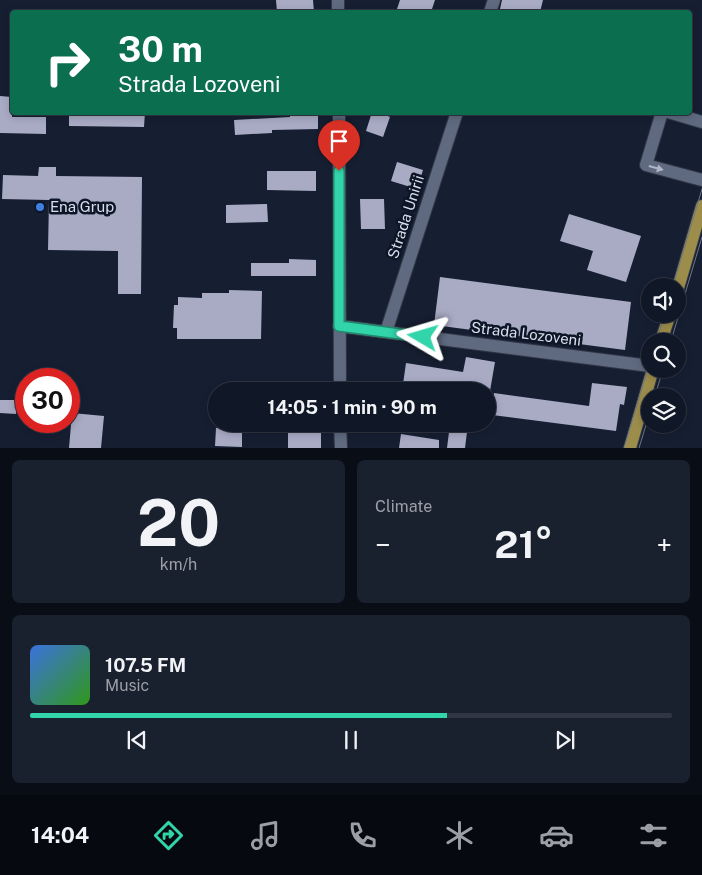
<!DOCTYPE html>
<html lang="en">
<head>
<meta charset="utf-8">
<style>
  :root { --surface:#101726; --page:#19202e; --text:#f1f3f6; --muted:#9c9fa7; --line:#303643; --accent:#32d4a9 }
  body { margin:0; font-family:"Public Sans",sans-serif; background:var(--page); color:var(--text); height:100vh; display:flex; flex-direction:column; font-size:19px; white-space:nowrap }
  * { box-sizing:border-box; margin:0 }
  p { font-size:16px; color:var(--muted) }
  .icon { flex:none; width:28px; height:28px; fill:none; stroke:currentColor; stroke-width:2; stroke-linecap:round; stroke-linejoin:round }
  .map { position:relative; height:448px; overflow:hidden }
  .sheet { display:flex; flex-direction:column; gap:12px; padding:12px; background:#090d15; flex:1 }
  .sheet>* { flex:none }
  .hud { position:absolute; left:10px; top:10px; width:682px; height:105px; border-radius:5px; box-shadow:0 2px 8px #0003,0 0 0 1px var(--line); background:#0b6e4f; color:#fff; overflow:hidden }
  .buttons { position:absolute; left:641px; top:278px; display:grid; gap:10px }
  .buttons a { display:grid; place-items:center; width:45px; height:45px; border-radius:50%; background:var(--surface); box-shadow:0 2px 8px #0003,0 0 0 1px var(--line); font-size:25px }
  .speed { position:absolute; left:15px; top:368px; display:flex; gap:10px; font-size:25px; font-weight:700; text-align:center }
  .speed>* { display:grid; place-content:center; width:65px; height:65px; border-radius:50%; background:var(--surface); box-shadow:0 2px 8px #0003,0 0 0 1px var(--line); line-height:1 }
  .speed .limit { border:8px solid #d22; background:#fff; color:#111 }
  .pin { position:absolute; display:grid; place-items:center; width:42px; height:42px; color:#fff; margin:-51px -21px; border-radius:50% 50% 50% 0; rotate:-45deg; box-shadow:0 0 5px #0007 }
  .pin .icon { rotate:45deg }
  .me { position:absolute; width:55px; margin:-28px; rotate:277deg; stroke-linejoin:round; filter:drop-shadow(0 0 4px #0008) }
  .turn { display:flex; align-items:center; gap:18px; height:105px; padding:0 25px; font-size:22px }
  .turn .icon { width:65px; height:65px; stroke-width:2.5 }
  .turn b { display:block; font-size:35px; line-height:42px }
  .big { font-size:38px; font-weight:700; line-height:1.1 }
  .sheet .card { flex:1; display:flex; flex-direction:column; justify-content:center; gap:8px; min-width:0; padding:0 18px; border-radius:8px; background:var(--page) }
  .sheet .dial { align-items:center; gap:0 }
  .dial b { font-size:65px; line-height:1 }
  .song { display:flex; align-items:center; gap:15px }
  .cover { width:60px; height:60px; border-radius:8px; background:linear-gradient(135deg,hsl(220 70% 55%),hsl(110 70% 35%)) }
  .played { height:5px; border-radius:2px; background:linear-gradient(90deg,var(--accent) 65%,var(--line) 65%) }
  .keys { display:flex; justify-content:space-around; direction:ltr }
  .heat { display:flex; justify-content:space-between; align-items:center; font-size:28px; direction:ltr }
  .sheet .tiles { flex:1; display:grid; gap:12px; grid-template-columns:1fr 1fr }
  .card:last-child { grid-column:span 2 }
  .trip { position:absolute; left:208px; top:382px; width:288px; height:50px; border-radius:25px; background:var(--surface); box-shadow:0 2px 8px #0003,0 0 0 1px var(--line); font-weight:700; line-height:50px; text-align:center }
  .menu { display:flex; height:80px; justify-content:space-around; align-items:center; background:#06090f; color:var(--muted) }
  .menu .icon { width:35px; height:35px }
  .menu .on { color:var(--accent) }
  .menu b { font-size:22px; color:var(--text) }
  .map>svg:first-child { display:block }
  .building { fill:#a9abc5 }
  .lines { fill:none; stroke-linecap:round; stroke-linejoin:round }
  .minor-casing { stroke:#323847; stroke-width:14 }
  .major-casing { stroke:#323847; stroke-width:14 }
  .minor { stroke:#5f6a80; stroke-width:12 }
  .major { stroke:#9c8d4b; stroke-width:12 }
  .tram { stroke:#6f7687; stroke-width:1 }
  .oneway { fill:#aeb5c6 }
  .route-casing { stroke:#208a6e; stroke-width:12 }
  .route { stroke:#32d4a9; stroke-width:9 }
  .shop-dot { fill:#3f7fe0; stroke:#0d1627; stroke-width:2 }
  .labels { text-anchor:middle; stroke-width:5; stroke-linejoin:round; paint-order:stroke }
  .poi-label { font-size:15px; fill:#d8deeb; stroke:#0d1627; text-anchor:start }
  .street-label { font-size:15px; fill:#d8deeb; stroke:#0d1627 }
</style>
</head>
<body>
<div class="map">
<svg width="702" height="448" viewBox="0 0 702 448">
  <rect width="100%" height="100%" fill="#161f32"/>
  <path class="building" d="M 276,0 L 313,0 L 314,12 L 277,12 Z
    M 400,0 L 435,0 L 431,12 L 396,12 Z
    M 502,0 L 543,0 L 540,12 L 513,12 L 500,9 Z
    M 0,96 L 12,97 L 12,117 L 46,117 L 46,134 L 0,133 Z
    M 69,112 L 145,112 L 144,127 L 69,126 Z
    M 372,112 L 379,112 L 390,117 L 383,137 L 366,131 Z
    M 318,114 L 318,129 L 272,130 L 272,133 L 235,135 L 234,120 L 290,117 L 290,115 Z
    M 397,162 L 423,170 L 417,189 L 391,181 Z
    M 39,167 L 56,167 L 56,176 L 142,177 L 141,294 L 118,294 L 118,251 L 48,250 L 49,200 L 2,199 L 3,175 L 38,176 Z
    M 267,171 L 316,171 L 316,191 L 267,190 Z
    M 360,199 L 384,199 L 385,229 L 361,229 Z
    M 267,204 L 268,222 L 226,223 L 226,205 Z
    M 569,214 L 641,236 L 626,282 L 587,270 L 593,251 L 560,241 Z
    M 289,259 L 316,260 L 316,276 L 251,276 L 251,263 L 289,263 Z
    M 440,277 L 631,302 L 625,350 L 434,325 Z
    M 229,290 L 262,291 L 261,339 L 177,339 L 177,328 L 173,328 L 174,305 L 178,305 L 178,297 L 202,298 L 202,293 L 229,293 Z
    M 466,357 L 495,362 L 490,391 L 453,384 L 452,391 L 402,391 L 406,363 L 463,372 Z
    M 592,383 L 627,387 L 624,405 L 620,404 L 616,431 L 492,415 L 494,393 L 589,406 Z
    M 0,400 L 17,400 L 16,414 L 0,413 Z
    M 72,413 L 104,416 L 101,448 L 69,448 Z
    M 450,424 L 468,424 L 465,448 L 447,448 Z
    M 216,428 L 242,428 L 242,447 L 215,446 Z
    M 288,433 L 321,433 L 321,448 L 288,448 Z
    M 401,434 L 439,440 L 439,448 L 399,448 Z"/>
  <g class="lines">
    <defs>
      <path id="minor" d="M 338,0 L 338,12
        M 490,12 L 494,0
        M 339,112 L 340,391
        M 662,112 L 646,165 L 702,180
        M 668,112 L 702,122
        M 339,326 L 650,366
        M 386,332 L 457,112
        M 340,424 L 341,448"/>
      <path id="major" d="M 678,288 L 702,206
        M 661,341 L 670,314
        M 630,448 L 653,369"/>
    </defs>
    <use href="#minor" class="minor-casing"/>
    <use href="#major" class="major-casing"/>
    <use href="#minor" class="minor"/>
    <use href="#major" class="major"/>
    <path class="tram" d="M 673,286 L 702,189
      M 656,341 L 665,314
      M 671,341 L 702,237
      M 655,396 L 663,369
      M 624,448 L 650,362
      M 639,448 L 650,412"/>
  </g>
  <defs><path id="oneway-solid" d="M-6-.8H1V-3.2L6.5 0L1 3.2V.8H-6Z" transform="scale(1.25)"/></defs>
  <use class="oneway" href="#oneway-solid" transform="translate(656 168) rotate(15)"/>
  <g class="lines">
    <defs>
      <path id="route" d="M 339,171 L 339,326 L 423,337"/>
    </defs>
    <use href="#route" class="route-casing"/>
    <use href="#route" class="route"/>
  </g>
  <circle class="shop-dot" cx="40" cy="207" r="5"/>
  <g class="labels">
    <g class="poi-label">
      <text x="50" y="212">Ena Grup</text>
    </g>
    <g class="street-label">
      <text transform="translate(406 217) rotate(-72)" y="5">Strada Unirii</text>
      <text transform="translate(526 334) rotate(7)" y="5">Strada Lozoveni</text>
    </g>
  </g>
</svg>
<div class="buttons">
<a><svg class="icon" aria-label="sound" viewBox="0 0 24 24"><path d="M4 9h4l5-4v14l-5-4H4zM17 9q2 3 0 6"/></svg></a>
<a><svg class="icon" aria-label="search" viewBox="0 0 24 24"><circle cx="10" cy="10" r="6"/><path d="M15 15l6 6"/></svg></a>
<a><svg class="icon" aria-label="layers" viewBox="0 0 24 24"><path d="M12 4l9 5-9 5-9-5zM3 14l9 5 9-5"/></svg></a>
</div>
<div class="speed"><div class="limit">30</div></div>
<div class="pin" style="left:339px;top:171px;background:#d93025"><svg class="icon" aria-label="arrive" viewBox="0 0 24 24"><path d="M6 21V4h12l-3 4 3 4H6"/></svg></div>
<svg class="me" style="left:423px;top:337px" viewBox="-20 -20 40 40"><path d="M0-17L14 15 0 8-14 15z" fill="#32d4a9" stroke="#fff" stroke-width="4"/></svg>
<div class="trip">14:05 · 1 min · 90 m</div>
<div class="hud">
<div class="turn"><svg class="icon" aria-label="right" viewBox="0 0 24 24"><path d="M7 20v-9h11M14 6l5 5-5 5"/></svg><div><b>30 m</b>Strada Lozoveni</div></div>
</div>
</div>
<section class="sheet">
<div class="tiles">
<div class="card dial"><b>20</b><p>km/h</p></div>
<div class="card"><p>Climate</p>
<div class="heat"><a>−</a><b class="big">21°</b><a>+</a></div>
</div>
<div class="card">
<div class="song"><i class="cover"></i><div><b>107.5 FM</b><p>Music</p></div></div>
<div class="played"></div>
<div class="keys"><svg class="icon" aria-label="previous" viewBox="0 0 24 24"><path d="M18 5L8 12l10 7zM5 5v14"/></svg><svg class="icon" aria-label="pause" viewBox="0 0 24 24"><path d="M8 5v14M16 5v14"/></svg><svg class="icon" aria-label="next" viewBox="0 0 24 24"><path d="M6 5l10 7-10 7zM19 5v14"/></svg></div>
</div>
</div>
</section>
<nav class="menu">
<b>14:04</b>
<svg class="icon on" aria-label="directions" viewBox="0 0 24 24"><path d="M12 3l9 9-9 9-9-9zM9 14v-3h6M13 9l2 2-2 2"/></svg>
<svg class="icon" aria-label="music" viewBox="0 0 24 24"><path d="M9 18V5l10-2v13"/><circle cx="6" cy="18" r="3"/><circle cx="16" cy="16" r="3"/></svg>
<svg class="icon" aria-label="phone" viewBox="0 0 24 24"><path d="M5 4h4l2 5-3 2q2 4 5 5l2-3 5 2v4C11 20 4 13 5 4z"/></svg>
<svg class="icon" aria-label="climate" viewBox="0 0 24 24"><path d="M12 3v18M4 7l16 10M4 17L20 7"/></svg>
<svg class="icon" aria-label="car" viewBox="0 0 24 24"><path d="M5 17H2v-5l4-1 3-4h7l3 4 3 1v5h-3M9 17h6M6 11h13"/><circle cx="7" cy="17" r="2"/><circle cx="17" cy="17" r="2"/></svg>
<svg class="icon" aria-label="filters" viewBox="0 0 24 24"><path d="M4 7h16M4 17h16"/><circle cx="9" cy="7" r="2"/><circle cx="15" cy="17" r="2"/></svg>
</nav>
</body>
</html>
